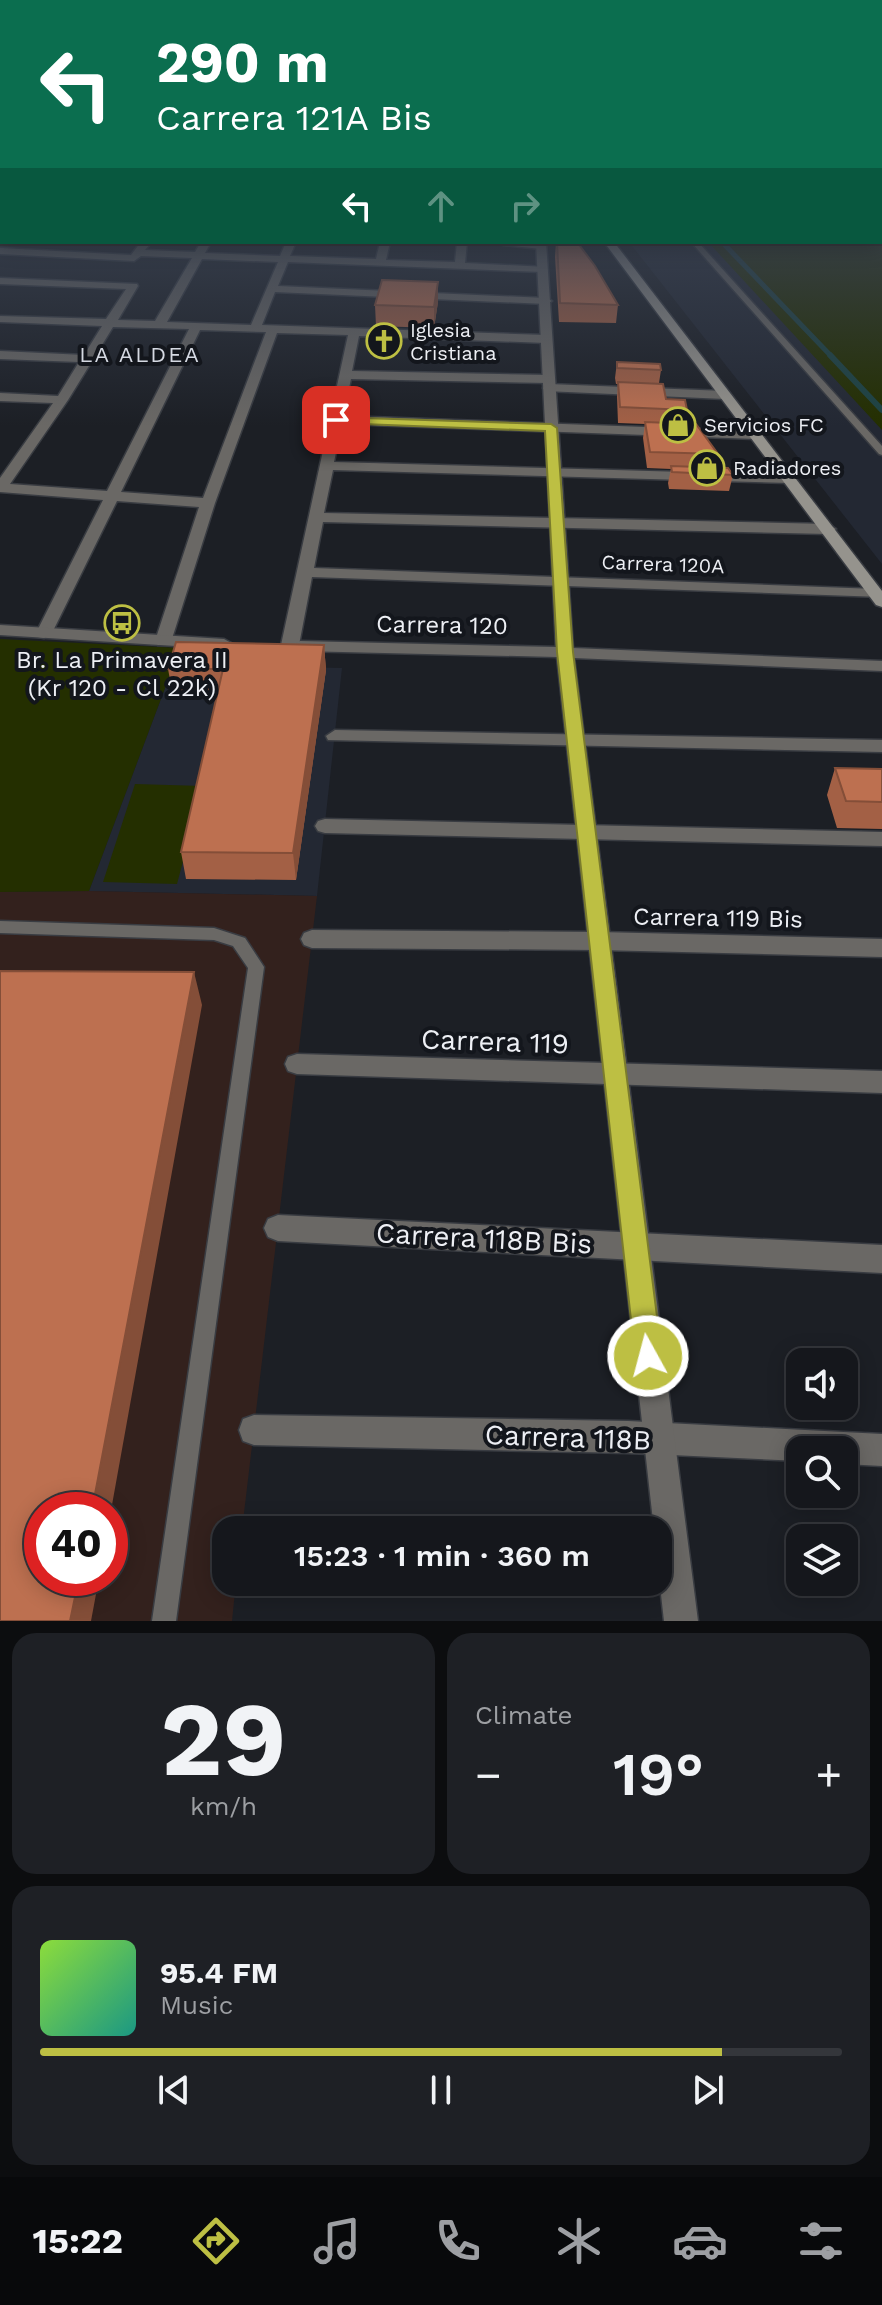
<!DOCTYPE html>
<html lang="en">
<head>
<meta charset="utf-8">
<style>
  :root { --surface:#15171c; --page:#1e2025; --text:#f1f3f6; --muted:#9d9fa3; --line:#34363b; --accent:#bdbf43 }
  body { margin:0; font-family:"Work Sans",sans-serif; background:var(--page); color:var(--text); height:100vh; display:flex; flex-direction:column; font-size:30px; white-space:nowrap }
  * { box-sizing:border-box; margin:0 }
  p { font-size:26px; color:var(--muted) }
  .icon { flex:none; width:44px; height:44px; fill:none; stroke:currentColor; stroke-width:2; stroke-linecap:round; stroke-linejoin:round }
  .map { position:relative; height:1621px; overflow:hidden }
  .sheet { display:flex; flex-direction:column; gap:12px; padding:12px; background:#0c0d0f; flex:1 }
  .sheet>* { flex:none }
  .guide { position:absolute; left:0px; top:0px; width:882px; height:244px; box-shadow:0 4px 20px #0003,0 0 0 2px var(--line); background:#0b6e4f; color:#fff; overflow:hidden }
  .fabs { position:absolute; left:786px; top:1348px; display:grid; gap:16px }
  .fabs a { display:grid; place-items:center; width:72px; height:72px; border-radius:16px; background:var(--surface); box-shadow:0 4px 20px #0003,0 0 0 2px var(--line); font-size:40px }
  .speed { position:absolute; left:24px; top:1492px; display:flex; gap:16px; font-size:40px; font-weight:700; text-align:center }
  .speed>* { display:grid; place-content:center; width:104px; height:104px; border-radius:50%; background:var(--surface); box-shadow:0 4px 20px #0003,0 0 0 2px var(--line); line-height:1 }
  .speed .limit { border:12px solid #d22; background:#fff; color:#111 }
  .pin { position:absolute; display:grid; place-items:center; width:68px; height:68px; color:#fff; margin:-34px; border-radius:16px; box-shadow:0 4px 12px #0006 }
  .me { position:absolute; width:88px; margin:-44px; rotate:353deg; stroke-linejoin:round; filter:drop-shadow(0 0 6px #0008) }
  .turn { display:flex; align-items:center; gap:28px; height:168px; padding:0 24px; font-size:36px }
  .turn .icon { width:104px; height:104px; stroke-width:2.5 }
  .turn b { display:block; font-size:56px; line-height:68px }
  .lanes { display:flex; align-items:center; height:76px; padding:0 24px; background:#0003; justify-content:center; gap:40px; direction:ltr }
  .lanes .off { opacity:.35 }
  .big { font-size:60px; font-weight:600; line-height:1.1 }
  .sheet .tile { flex:1; display:flex; flex-direction:column; justify-content:center; gap:12px; min-width:0; padding:0 28px; border-radius:24px; background:var(--page) }
  .sheet .dial { align-items:center; gap:0 }
  .dial b { font-size:104px; line-height:1 }
  .song { display:flex; align-items:center; gap:24px }
  .cover { width:96px; height:96px; border-radius:12px; background:linear-gradient(135deg,hsl(90 70% 55%),hsl(170 70% 35%)) }
  .played { height:8px; border-radius:4px; background:linear-gradient(90deg,var(--accent) 85%,var(--line) 85%) }
  .keys { display:flex; justify-content:space-around; direction:ltr }
  .heat { display:flex; justify-content:space-between; align-items:center; font-size:44px; direction:ltr }
  .sheet .tiles { flex:1; display:grid; gap:12px; grid-template-columns:1fr 1fr }
  .tile:last-child { grid-column:span 2 }
  .trip { position:absolute; left:212px; top:1516px; width:460px; height:80px; border-radius:24px; background:var(--surface); box-shadow:0 4px 20px #0003,0 0 0 2px var(--line); font-weight:600; line-height:80px; text-align:center }
  .menu { display:flex; height:128px; justify-content:space-around; align-items:center; background:#08090b; color:var(--muted) }
  .menu .icon { width:56px; height:56px }
  .menu .on { color:var(--accent) }
  .menu b { font-size:36px; color:var(--text) }
  .map>svg:first-child { display:block }
  .built { fill:#232833 }
  .industrial { fill:#33211d; fill-rule:evenodd }
  .green { fill:#242f00 }
  .lines { fill:none; stroke-linecap:round; stroke-linejoin:round }
  .stream-far1 { stroke:#1d4343; stroke-width:5 }
  .stream { stroke:#1d4343; stroke-width:6 }
  .service-casing { stroke:#393c42; stroke-width:3 }
  .minor-casing { stroke:#393c42; stroke-width:3 }
  .tertiary-casing { stroke:#393c42; stroke-width:3 }
  .secondary-casing { stroke:#393c42; stroke-width:3 }
  .service { fill:#6a6865; fill-rule:evenodd }
  .minor { fill:#6a6865; fill-rule:evenodd }
  .tertiary { fill:#6a6865; fill-rule:evenodd }
  .secondary { fill:#95938d; fill-rule:evenodd }
  .wall { fill:#a36045 }
  .shaded-wall { fill:#844e38 }
  .building { fill:#bd7050; stroke:#844e38; stroke-width:2 }
  .route { fill:#bdbf43; stroke:#7b7c2c; stroke-width:2 }
  .labels { text-anchor:middle; stroke-width:8; stroke-linejoin:round; paint-order:stroke }
  .far-poi-label { font-size:20px; fill:#edeff4; stroke:#13161c; text-anchor:start }
  .far-street-label { font-size:20px; fill:#edeff4; stroke:#13161c }
  .far-neighbourhood-label { font-size:22px; letter-spacing:2px; fill:#d5d9e2; stroke:#13161c }
  .street-label { font-size:24px; fill:#edeff4; stroke:#13161c }
  .poi-label { font-size:24px; fill:#edeff4; stroke:#13161c }
  .near-street-label { font-size:28px; fill:#edeff4; stroke:#13161c }
</style>
</head>
<body>
<div class="map">
<svg width="882" height="1621" viewBox="0 0 882 1621">
  <rect width="100%" height="100%" fill="#1c1f25"/>
  <path class="built" d="M 880,199 L 882,199 L 882,564 L 629,242 L 880,242 Z
    M 174,664 L 342,668 L 317,896 L 89,891 Z"/>
  <path class="industrial" d="M 89,891 L 317,896 L 242,1530 L 226,1530 L 226,1582 L 236,1582 L 232,1621 L 0,1621 L 0,892 ZM 42,1510 L 110,1510 L 110,1578 L 42,1578 Z"/>
  <path class="green" d="M 880,199 L 882,199 L 882,430 L 708,242 L 880,242 Z
    M 0,639 L 180,648 L 89,891 L 0,892 Z
    M 135,784 L 203,786 L 177,884 L 103,882 Z"/>
  <g class="lines">
    <path class="stream-far1" d="M 722,242 L 832,357"/>
    <path class="stream" d="M 830,355 L 882,410"/>
    <defs>
      <path id="service" d="M 500,242 L 541,245 L 545,247 L 541,249 L 503,245 Z
        M 691,242 L 698,242 L 882,446 L 882,455 L 879,454 Z
        M 0,921 L 214,928 L 245,938 L 264,967 L 176,1621 L 152,1621 L 248,968 L 233,946 L 214,940 L 0,933 Z"/>
      <path id="minor" d="M 141,242 L 150,244 L 145,250 L 195,252 L 201,242 L 211,242 L 205,253 L 280,256 L 286,242 L 296,242 L 290,256 L 376,259 L 380,242 L 390,242 L 386,260 L 455,262 L 457,242 L 467,242 L 465,263 L 547,267 L 547,271 L 543,272 L 288,262 L 278,286 L 546,298 L 552,301 L 546,304 L 275,292 L 262,325 L 546,335 L 552,339 L 546,343 L 359,336 L 352,371 L 548,375 L 554,379 L 548,383 L 351,379 L 343,416 L 756,431 L 763,435 L 756,439 L 342,424 L 334,462 L 789,475 L 796,479 L 789,483 L 333,470 L 324,513 L 828,524 L 836,529 L 828,534 L 323,522 L 314,568 L 876,589 L 882,591 L 882,597 L 312,577 L 299,645 L 296,649 L 284,649 L 281,645 L 348,335 L 277,333 L 215,503 L 170,645 L 158,645 L 155,641 L 199,507 L 117,501 L 52,633 L 44,638 L 38,637 L 36,633 L 103,500 L 0,492 L 0,478 L 53,403 L 0,401 L 0,393 L 58,396 L 79,362 L 0,359 L 0,351 L 84,355 L 102,326 L 0,322 L 0,316 L 106,319 L 126,289 L 0,284 L 0,278 L 137,284 L 138,286 L 118,320 L 155,321 L 192,258 L 141,256 L 134,261 L 0,254 L 0,248 L 131,255 ZM 202,259 L 278,262 L 251,325 L 167,322 ZM 113,327 L 189,329 L 107,491 L 10,484 L 68,400 ZM 200,330 L 266,332 L 203,498 L 121,492 Z
        M 549,384 L 725,391 L 731,395 L 725,399 L 545,391 L 543,388 Z
        M 335,730 L 882,740 L 882,752 L 328,740 L 326,736 Z
        M 325,819 L 882,832 L 882,846 L 325,833 L 318,831 L 315,826 L 318,821 Z
        M 312,930 L 599,932 L 882,939 L 882,957 L 599,950 L 312,948 L 304,945 L 301,939 L 304,933 Z
        M 297,1054 L 882,1071 L 882,1093 L 297,1074 L 288,1071 L 285,1064 L 288,1057 Z
        M 278,1215 L 882,1245 L 882,1273 L 278,1241 L 268,1237 L 264,1228 L 268,1219 Z
        M 254,1415 L 628,1421 L 882,1434 L 882,1466 L 844,1464 L 844,1450 L 800,1450 L 800,1461 L 628,1453 L 254,1445 L 243,1441 L 239,1430 L 243,1419 Z"/>
      <path id="tertiary" d="M 536,242 L 546,242 L 573,648 L 882,661 L 882,671 L 574,658 L 698,1621 L 664,1621 L 658,1568 L 658,1530 L 654,1530 L 557,657 L 300,651 L 291,646 L 300,641 L 556,647 Z
        M 0,625 L 224,639 L 233,644 L 224,649 L 0,635 Z"/>
      <path id="secondary" d="M 604,242 L 614,242 L 882,591 L 882,607 L 876,605 Z"/>
    </defs>
    <use href="#service" class="service-casing"/>
    <use href="#minor" class="minor-casing"/>
    <use href="#tertiary" class="tertiary-casing"/>
    <use href="#secondary" class="secondary-casing"/>
    <use href="#service" class="service"/>
    <use href="#minor" class="minor"/>
    <use href="#tertiary" class="tertiary"/>
    <use href="#secondary" class="secondary"/>
  </g>
  <path class="wall" d="M 556,242 L 618,305 L 616,323 L 559,322 L 555,257 Z
    M 438,282 L 438,302 L 434,328 L 376,326 L 375,305 Z
    M 617,362 L 661,370 L 659,383 L 666,399 L 687,410 L 684,423 L 718,454 L 716,467 L 733,475 L 729,491 L 669,489 L 668,483 L 671,469 L 647,468 L 643,438 L 645,424 L 618,423 L 617,397 L 618,384 L 616,384 L 615,378 Z
    M 324,645 L 326,670 L 296,880 L 186,879 L 181,852 L 217,695 L 173,695 L 168,669 Z
    M 835,768 L 882,769 L 882,829 L 837,828 L 827,795 Z"/>
  <path class="shaded-wall" d="M 438,282 L 438,302 L 434,328 L 434,307 Z
    M 324,645 L 326,670 L 296,880 L 293,853 Z
    M 194,972 L 202,1005 L 110,1516 L 110,1510 L 92,1510 Z
    M 79,1578 L 99,1578 L 91,1621 L 70,1621 Z"/>
  <path class="building" d="M 557,242 L 577,242 L 595,266 L 618,305 L 560,303 Z
    M 382,280 L 438,282 L 434,307 L 375,305 Z
    M 617,362 L 660,364 L 661,370 L 617,368 Z
    M 618,382 L 663,384 L 666,399 L 685,400 L 687,410 L 620,407 Z
    M 645,422 L 696,424 L 718,454 L 650,452 Z
    M 671,466 L 728,468 L 733,475 L 672,472 Z
    M 176,642 L 324,645 L 293,853 L 181,852 L 223,669 L 168,669 Z
    M 835,768 L 882,769 L 882,802 L 846,801 Z
    M 0,971 L 194,972 L 92,1510 L 42,1510 L 42,1578 L 79,1578 L 70,1621 L 0,1621 Z"/>
  <linearGradient id="sky" x2="0" y2="1"><stop stop-color="#0f1114"/><stop offset="0.47" stop-color="#3a4251"/><stop offset="1" stop-color="#3a4251" stop-opacity="0"/></linearGradient>
  <rect width="882" height="426" fill="url(#sky)"/>
  <path class="route" d="M 332,417 L 551,424 L 557,428 L 573,652 L 662,1356 L 658,1366 L 648,1369 L 639,1366 L 635,1356 L 557,652 L 545,431 L 336,423 L 332,422 Z"/>
  <defs>
    <symbol id="church-ring" viewBox="-11 -11 22 22"><circle r="9.5" fill="#13161c" stroke="#bdbf43" stroke-width="1.5"/><path d="M-1.2-6h2.4v3.5h3.3v2.4h-3.3V6h-2.4V-.1h-3.3v-2.4h3.3Z" fill="#bdbf43"/></symbol>
    <symbol id="shop-ring" viewBox="-11 -11 22 22"><circle r="9.5" fill="#13161c" stroke="#bdbf43" stroke-width="1.5"/><path d="M-5-2.5h2.3a2.7 3.5 0 0 1 5.4 0H5L5.5 6h-11ZM-1.5-2.5h3a1.5 2.3 0 0 0-3 0Z" fill="#bdbf43"/></symbol>
    <symbol id="bus-ring" viewBox="-11 -11 22 22"><circle r="9.5" fill="#13161c" stroke="#bdbf43" stroke-width="1.5"/><path d="M-5-6H5V4H4V6H2V4H-2V6H-4V4H-5ZM-3.5-4V0h7V-4ZM-3.5 1.2v1.5H-2V1.2ZM2 1.2v1.5H3.5V1.2Z" fill="#bdbf43"/></symbol>
  </defs>
  <g fill-rule="evenodd">
    <use href="#church-ring" x="364" y="321" width="40" height="40"/>
    <use href="#shop-ring" x="658" y="405" width="40" height="40"/>
    <use href="#shop-ring" x="687" y="448" width="40" height="40"/>
    <use href="#bus-ring" x="102" y="603" width="40" height="40"/>
  </g>
  <g class="labels">
    <g class="far-poi-label">
      <text x="410" y="337">Iglesia<tspan x="410" dy="23">Cristiana</tspan></text>
      <text x="704" y="432">Servicios FC</text>
      <text x="733" y="475">Radiadores</text>
    </g>
    <g class="far-street-label">
      <text transform="translate(663 564) rotate(2)" y="7">Carrera 120A</text>
    </g>
    <g class="far-neighbourhood-label">
      <text x="140" y="362">LA ALDEA</text>
    </g>
    <g class="street-label">
      <text transform="translate(442 625) rotate(1)" y="8">Carrera 120</text>
      <text transform="translate(718 918) rotate(1)" y="8">Carrera 119 Bis</text>
    </g>
    <g class="poi-label">
      <text x="122" y="668">Br. La Primavera II<tspan x="122" dy="28">(Kr 120 - Cl 22k)</tspan></text>
    </g>
    <g class="near-street-label">
      <text transform="translate(495 1041) rotate(2)" y="10">Carrera 119</text>
      <text transform="translate(484 1238) rotate(3)" y="10">Carrera 118B Bis</text>
      <text transform="translate(568 1437) rotate(2)" y="10">Carrera 118B</text>
    </g>
  </g>
</svg>
<div class="fabs">
<a><svg class="icon" aria-label="sound" viewBox="0 0 24 24"><path d="M4 9h4l5-4v14l-5-4H4zM17 9q2 3 0 6"/></svg></a>
<a><svg class="icon" aria-label="search" viewBox="0 0 24 24"><circle cx="10" cy="10" r="6"/><path d="M15 15l6 6"/></svg></a>
<a><svg class="icon" aria-label="layers" viewBox="0 0 24 24"><path d="M12 4l9 5-9 5-9-5zM3 14l9 5 9-5"/></svg></a>
</div>
<div class="speed"><div class="limit">40</div></div>
<div class="pin" style="left:336px;top:420px;background:#d93025"><svg class="icon" aria-label="arrive" viewBox="0 0 24 24"><path d="M6 21V4h12l-3 4 3 4H6"/></svg></div>
<svg class="me" style="left:648px;top:1356px" viewBox="-20 -20 40 40"><circle r="17" fill="#bdbf43" stroke="#fff" stroke-width="3"/><path d="M0-11L8 9 0 5-8 9z" fill="#fff"/></svg>
<div class="trip">15:23 · 1 min · 360 m</div>
<div class="guide">
<div class="turn"><svg class="icon" aria-label="left" viewBox="0 0 24 24"><path d="M17 20v-9H6M10 6l-5 5 5 5"/></svg><div><b>290 m</b>Carrera 121A Bis</div></div>
<div class="lanes"><svg class="icon" aria-label="left" viewBox="0 0 24 24"><path d="M17 20v-9H6M10 6l-5 5 5 5"/></svg><svg class="icon off" aria-label="ahead" viewBox="0 0 24 24"><path d="M12 20V5M6 11l6-6 6 6"/></svg><svg class="icon off" aria-label="right" viewBox="0 0 24 24"><path d="M7 20v-9h11M14 6l5 5-5 5"/></svg></div>
</div>
</div>
<section class="sheet">
<div class="tiles">
<div class="tile dial"><b>29</b><p>km/h</p></div>
<div class="tile"><p>Climate</p>
<div class="heat"><a>−</a><b class="big">19°</b><a>+</a></div>
</div>
<div class="tile">
<div class="song"><i class="cover"></i><div><b>95.4 FM</b><p>Music</p></div></div>
<div class="played"></div>
<div class="keys"><svg class="icon" aria-label="previous" viewBox="0 0 24 24"><path d="M18 5L8 12l10 7zM5 5v14"/></svg><svg class="icon" aria-label="pause" viewBox="0 0 24 24"><path d="M8 5v14M16 5v14"/></svg><svg class="icon" aria-label="next" viewBox="0 0 24 24"><path d="M6 5l10 7-10 7zM19 5v14"/></svg></div>
</div>
</div>
</section>
<nav class="menu">
<b>15:22</b>
<svg class="icon on" aria-label="directions" viewBox="0 0 24 24"><path d="M12 3l9 9-9 9-9-9zM9 14v-3h6M13 9l2 2-2 2"/></svg>
<svg class="icon" aria-label="music" viewBox="0 0 24 24"><path d="M9 18V5l10-2v13"/><circle cx="6" cy="18" r="3"/><circle cx="16" cy="16" r="3"/></svg>
<svg class="icon" aria-label="phone" viewBox="0 0 24 24"><path d="M5 4h4l2 5-3 2q2 4 5 5l2-3 5 2v4C11 20 4 13 5 4z"/></svg>
<svg class="icon" aria-label="climate" viewBox="0 0 24 24"><path d="M12 3v18M4 7l16 10M4 17L20 7"/></svg>
<svg class="icon" aria-label="car" viewBox="0 0 24 24"><path d="M5 17H2v-5l4-1 3-4h7l3 4 3 1v5h-3M9 17h6M6 11h13"/><circle cx="7" cy="17" r="2"/><circle cx="17" cy="17" r="2"/></svg>
<svg class="icon" aria-label="filters" viewBox="0 0 24 24"><path d="M4 7h16M4 17h16"/><circle cx="9" cy="7" r="2"/><circle cx="15" cy="17" r="2"/></svg>
</nav>
</body>
</html>
